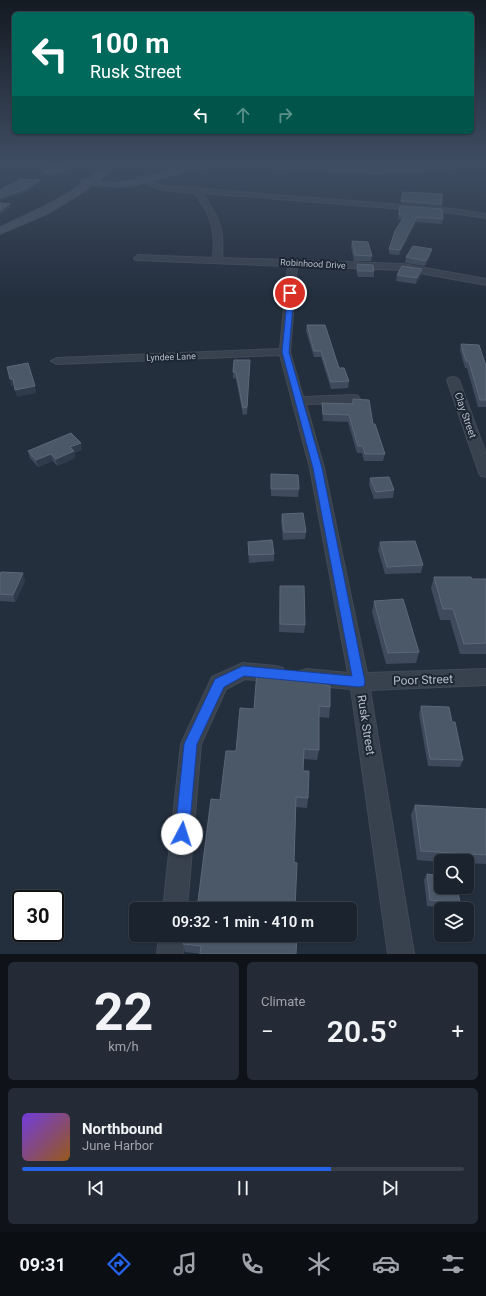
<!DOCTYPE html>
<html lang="en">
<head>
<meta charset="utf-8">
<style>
  :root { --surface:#1b232e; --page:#242b36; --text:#f1f3f6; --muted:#a0a4aa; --line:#39404a; --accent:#2563eb }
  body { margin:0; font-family:Roboto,sans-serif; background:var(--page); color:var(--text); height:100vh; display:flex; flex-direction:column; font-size:15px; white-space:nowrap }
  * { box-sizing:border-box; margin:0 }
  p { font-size:13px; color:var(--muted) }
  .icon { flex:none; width:22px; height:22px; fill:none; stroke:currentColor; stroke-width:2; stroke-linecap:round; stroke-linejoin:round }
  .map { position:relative; height:954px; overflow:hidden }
  .drawer { display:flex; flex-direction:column; gap:8px; padding:8px; background:#0f1319; flex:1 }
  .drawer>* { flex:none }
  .guide { position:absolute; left:12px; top:12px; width:462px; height:122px; border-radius:6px; box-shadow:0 1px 3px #0004,0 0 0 1px var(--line); background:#00695c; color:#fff; overflow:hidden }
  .tools { position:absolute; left:434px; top:854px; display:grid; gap:8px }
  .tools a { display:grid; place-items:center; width:40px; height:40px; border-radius:6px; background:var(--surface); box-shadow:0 1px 3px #0004,0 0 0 1px var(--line); font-size:20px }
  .speed { position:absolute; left:12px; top:890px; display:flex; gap:8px; font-size:20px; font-weight:700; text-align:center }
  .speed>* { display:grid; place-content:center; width:52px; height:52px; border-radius:50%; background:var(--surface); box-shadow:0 1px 3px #0004,0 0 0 1px var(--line); line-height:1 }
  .speed .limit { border:2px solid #111; border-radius:6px; background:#fff; color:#111 }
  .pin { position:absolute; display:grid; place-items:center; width:34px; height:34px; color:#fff; margin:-17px; border:2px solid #fff; border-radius:50%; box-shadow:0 1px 4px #0007 }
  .me { position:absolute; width:44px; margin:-22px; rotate:5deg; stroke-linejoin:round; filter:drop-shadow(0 0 3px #0008) }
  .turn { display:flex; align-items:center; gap:14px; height:84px; padding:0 12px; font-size:18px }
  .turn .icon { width:52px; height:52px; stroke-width:2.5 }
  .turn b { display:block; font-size:28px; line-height:34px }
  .lanes { display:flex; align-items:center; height:38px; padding:0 12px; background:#0003; justify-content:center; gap:20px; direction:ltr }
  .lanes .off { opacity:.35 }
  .big { font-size:30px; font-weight:600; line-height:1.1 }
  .drawer .card { flex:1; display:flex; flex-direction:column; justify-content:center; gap:6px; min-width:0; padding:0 14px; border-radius:6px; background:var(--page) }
  .drawer .dial { align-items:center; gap:0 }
  .dial b { font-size:52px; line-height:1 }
  .song { display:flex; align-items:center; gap:12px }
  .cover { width:48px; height:48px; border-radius:6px; background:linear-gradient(135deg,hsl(260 70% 55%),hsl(30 70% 35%)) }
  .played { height:4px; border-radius:2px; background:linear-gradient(90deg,var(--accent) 70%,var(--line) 70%) }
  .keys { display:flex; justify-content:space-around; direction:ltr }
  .heat { display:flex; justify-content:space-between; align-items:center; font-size:22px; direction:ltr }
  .drawer .tiles { flex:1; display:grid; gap:8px; grid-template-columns:1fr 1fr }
  .card:last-child { grid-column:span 2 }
  .trip { position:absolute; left:129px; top:902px; width:228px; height:40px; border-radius:6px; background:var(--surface); box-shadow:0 1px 3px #0004,0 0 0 1px var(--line); font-weight:600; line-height:40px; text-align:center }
  .tab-bar { display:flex; height:64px; justify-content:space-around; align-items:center; background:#0b0e12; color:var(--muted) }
  .tab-bar .icon { width:28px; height:28px }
  .tab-bar .current { color:var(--accent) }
  .tab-bar b { font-size:18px; color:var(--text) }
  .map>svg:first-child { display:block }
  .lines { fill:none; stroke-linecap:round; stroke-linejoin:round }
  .minor-casing { stroke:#414a57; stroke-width:2 }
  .secondary-casing { stroke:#414a57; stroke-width:2 }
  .minor { fill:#38414e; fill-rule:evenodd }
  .secondary { fill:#465061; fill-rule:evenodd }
  .wall { fill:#3f4b5c }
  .shaded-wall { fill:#2f3b4b }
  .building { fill:#4b5868; stroke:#5c6777 }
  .route { fill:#2563eb; stroke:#184099 }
  .labels { text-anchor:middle; stroke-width:4; stroke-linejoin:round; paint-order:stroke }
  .far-street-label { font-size:9px; fill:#b4bcc9; stroke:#1d2633 }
  .street-label { font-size:10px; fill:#b4bcc9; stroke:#1d2633 }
  .near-street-label { font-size:12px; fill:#b4bcc9; stroke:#1d2633 }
</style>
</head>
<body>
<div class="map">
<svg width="486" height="954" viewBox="0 0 486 954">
  <rect width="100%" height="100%" fill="#242f3e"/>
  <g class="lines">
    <defs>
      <path id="minor" d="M 137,177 L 141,177 L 150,183 L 164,186 L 453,209 L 486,214 L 486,218 L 453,213 L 203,193 C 206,200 211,206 214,212 C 223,227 223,242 222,258 L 403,264 L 486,279 L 486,285 L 403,270 L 297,266 L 290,352 L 303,397 L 354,395 L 358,396 L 360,399 L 358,402 L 354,403 L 306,404 L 324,468 L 367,673 L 486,669 L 486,685 L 370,690 L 414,954 L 388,954 L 351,689 L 307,685 L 300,683 L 298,677 L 300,671 L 307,669 L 348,673 L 310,468 L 280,355 L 57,364 L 51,361 L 57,358 L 280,349 L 288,266 L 135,260 L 134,258 L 138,255 L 213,258 L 214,243 L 212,226 L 207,212 L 195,193 C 175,191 154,191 137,179 Z
        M 453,377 L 457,378 L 459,380 L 486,454 L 486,477 L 481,476 L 479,473 L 447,380 L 449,378 Z
        M 243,663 L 276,666 L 283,668 L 285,674 L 283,680 L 276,682 L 245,679 L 226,689 L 201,744 L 187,909 L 163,909 L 181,744 L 212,677 Z
        M 159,935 L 185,935 L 183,954 L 157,954 Z"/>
      <path id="secondary" d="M 107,163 L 117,163 L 99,181 C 132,187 166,169 199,163 C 208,162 217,163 227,163 L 222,166 L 189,171 L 137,185 L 120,187 L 93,185 L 77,196 L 49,213 L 0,234 L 0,227 C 29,214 57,201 83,183 L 80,181 L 82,179 L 89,179 Z
        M 238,163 L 291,163 L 385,168 L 474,163 C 469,167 460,167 453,168 C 384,180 313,170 243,166 Z"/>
    </defs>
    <use href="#minor" class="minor-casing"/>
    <use href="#secondary" class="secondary-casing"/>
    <use href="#minor" class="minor"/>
    <use href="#secondary" class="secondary"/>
  </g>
  <path class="wall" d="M 75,163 L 61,175 L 43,174 L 43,172 Z
    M 403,192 L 442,204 L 441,207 L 401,203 Z
    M 400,206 L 443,219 L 442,224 L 416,222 L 399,255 L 389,254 L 389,249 L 402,220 L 398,219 Z
    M 352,241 L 372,256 L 371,261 L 354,261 L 351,247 Z
    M 431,254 L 425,266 L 405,263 L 406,257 Z
    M 357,264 L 374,271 L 374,277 L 358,277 L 356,270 Z
    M 422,269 L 421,275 L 416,284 L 396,281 L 397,275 Z
    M 307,325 L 349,381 L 348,388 L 331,389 L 321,357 L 314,357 L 306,331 Z
    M 461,344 L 486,366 L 486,407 L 478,407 L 467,368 L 465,368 L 460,350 Z
    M 250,360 L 247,414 L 243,415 L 236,379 L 233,378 L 233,372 Z
    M 353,399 L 373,424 L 385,454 L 383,461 L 364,461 L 362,453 L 357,453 L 348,422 L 323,421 L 322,410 L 322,403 L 352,404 Z
    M 82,450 L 74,453 L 75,458 L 57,466 L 53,461 L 38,467 L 30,458 L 28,451 Z
    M 271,474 L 299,489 L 298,497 L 271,496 Z
    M 370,478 L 394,490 L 393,498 L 374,499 L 369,485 Z
    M 282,514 L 306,532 L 305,539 L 283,540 L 281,521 Z
    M 248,542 L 274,554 L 274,561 L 249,563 L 248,549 Z
    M 380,542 L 423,565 L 421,573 L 385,574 L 378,550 Z
    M 0,575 L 25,581 L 15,602 L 0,601 Z
    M 434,577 L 472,579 L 486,579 L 486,654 L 460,654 L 450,620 L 440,620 L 431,588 Z
    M 280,586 L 305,625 L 304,633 L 279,632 Z
    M 374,601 L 419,652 L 416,663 L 386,664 L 372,612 Z
    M 325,685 L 330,707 L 329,718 L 319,717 L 319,750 L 317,760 L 303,759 L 303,771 L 308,798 L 307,808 L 296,807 L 294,862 L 295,909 L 220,800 L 236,751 L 254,709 Z
    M 421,706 L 452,722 L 463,760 L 460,767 L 428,766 L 419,714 Z
    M 415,805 L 486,809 L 486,864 L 467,863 L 467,861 L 441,861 L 441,862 L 417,860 L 411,815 Z
    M 427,874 L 460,903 L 456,909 L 427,906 L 424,880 Z
    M 297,935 L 200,954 L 185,952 L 183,944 Z"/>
  <path class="shaded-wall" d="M 72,163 L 75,163 L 61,175 L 61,173 Z
    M 40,180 L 40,183 L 27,192 L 0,201 L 0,198 Z
    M 10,204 L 11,208 L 0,215 L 0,211 Z
    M 417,217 L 416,222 L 399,255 L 400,250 Z
    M 432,249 L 431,254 L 425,266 L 426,261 Z
    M 422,269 L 421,275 L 416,284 L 417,278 Z
    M 10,379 L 13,379 L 14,386 L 11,386 Z
    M 35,386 L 36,393 L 17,397 L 15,390 Z
    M 81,443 L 82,450 L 74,453 L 75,458 L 57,466 L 56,459 L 70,447 Z
    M 51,454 L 53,461 L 38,467 L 36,460 Z
    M 23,573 L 25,581 L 15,602 L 13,595 Z"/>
  <path class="building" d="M 51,163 L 72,163 L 61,173 L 43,172 Z
    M 20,179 L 40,180 L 26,189 L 0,198 L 0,190 Z
    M 403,192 L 442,194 L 442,204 L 401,201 Z
    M 0,203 L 10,204 L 0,211 Z
    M 400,206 L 442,209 L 443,219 L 417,217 L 400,250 L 389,249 L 395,231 L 405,215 L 399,215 Z
    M 352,241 L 368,242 L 372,256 L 355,255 Z
    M 413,246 L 432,249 L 426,261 L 406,257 Z
    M 357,264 L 373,265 L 374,271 L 358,271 Z
    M 402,266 L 422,269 L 417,278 L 397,275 Z
    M 307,325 L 325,325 L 339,368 L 344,368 L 349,381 L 331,382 L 321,351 L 314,351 Z
    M 461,344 L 479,345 L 486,366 L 486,400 L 480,400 L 469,362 L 466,361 Z
    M 234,360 L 250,360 L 247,407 L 243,408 L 236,372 L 233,372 Z
    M 28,363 L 35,386 L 15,390 L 13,379 L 10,379 L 7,367 Z
    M 353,399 L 369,400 L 373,424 L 375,424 L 385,454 L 365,454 L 363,446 L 358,446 L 349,415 L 323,414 L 322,403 L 353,404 Z
    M 71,433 L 81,443 L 70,447 L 74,451 L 56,459 L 51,454 L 36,460 L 28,451 Z
    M 271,474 L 298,475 L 299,489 L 271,489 Z
    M 389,477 L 394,490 L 376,492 L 370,478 Z
    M 303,513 L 306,532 L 284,532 L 282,514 Z
    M 272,540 L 274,554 L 249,555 L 248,542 Z
    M 415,541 L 423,565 L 387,567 L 380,542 Z
    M 1,572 L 23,573 L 13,595 L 0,594 L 0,575 Z
    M 434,577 L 471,577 L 472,579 L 486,579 L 486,643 L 464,644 L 453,609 L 443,609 Z
    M 280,586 L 304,586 L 305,625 L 280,624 Z
    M 403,599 L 419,652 L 388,653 L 374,601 Z
    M 257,671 L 325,677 L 325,685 L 330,686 L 330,707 L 319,706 L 319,750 L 304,749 L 303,771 L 309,771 L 308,798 L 296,797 L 294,862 L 297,863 L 295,909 L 197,909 L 211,799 L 220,800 L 226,751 L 236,751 L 240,708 L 254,709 Z
    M 421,706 L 449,707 L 452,722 L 455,722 L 463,760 L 430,759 Z
    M 415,805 L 486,809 L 486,855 L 421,851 Z
    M 427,874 L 441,876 L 441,887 L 457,887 L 460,903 L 430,900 Z
    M 184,935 L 297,935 L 296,954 L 200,954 L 201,946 L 183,944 Z"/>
  <linearGradient id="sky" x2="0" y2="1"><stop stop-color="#141a22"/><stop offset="0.55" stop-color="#3f4d63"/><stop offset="1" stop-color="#3f4d63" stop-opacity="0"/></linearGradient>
  <rect width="486" height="297" fill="url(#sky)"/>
  <path class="route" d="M 288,291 L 294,293 L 289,352 L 322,468 L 365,682 L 364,686 L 359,687 L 244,676 L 224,687 L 197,744 L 189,834 L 187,839 L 182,841 L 177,839 L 175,834 L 184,744 L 215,679 L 243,666 L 352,676 L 313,468 L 282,352 Z"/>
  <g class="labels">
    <g class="far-street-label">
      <text transform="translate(313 264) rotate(3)" y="3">Robinhood Drive</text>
      <text transform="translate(171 357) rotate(-2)" y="3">Lyndee Lane</text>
    </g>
    <g class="street-label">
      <text transform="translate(466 415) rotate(71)" y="4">Clay Street</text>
    </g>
    <g class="near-street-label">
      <text transform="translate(423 680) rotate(-2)" y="4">Poor Street</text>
      <text transform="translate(366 725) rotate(81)" y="4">Rusk Street</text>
    </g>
  </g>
</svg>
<div class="tools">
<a><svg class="icon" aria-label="search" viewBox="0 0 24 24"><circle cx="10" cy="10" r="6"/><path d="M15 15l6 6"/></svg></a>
<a><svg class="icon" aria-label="layers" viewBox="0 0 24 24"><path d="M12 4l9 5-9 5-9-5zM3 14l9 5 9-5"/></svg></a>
</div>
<div class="speed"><div class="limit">30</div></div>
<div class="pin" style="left:290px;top:293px;background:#d93025"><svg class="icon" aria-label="arrive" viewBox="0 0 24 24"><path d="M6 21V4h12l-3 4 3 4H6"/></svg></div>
<svg class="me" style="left:182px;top:834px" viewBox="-20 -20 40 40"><circle r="19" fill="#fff"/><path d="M0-13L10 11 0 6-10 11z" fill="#2563eb"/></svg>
<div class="trip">09:32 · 1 min · 410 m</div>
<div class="guide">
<div class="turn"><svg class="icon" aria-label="left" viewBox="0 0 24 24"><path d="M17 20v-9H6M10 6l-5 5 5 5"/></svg><div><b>100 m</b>Rusk Street</div></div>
<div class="lanes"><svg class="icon" aria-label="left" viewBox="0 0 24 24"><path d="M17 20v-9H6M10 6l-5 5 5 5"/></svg><svg class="icon off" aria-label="ahead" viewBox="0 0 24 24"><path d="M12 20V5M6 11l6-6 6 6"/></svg><svg class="icon off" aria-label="right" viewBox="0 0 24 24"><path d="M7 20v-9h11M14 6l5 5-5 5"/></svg></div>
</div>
</div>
<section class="drawer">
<div class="tiles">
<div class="card dial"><b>22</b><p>km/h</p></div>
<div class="card"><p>Climate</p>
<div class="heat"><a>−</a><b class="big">20.5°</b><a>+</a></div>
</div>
<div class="card">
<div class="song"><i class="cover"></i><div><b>Northbound</b><p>June Harbor</p></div></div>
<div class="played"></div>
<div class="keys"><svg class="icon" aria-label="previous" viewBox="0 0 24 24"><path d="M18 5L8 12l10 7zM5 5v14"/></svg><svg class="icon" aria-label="pause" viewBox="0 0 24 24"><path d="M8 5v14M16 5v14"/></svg><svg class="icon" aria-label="next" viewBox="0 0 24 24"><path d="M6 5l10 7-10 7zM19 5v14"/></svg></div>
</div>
</div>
</section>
<nav class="tab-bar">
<b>09:31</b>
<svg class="icon current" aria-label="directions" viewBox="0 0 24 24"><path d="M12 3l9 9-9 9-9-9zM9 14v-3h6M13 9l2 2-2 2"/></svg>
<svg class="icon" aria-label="music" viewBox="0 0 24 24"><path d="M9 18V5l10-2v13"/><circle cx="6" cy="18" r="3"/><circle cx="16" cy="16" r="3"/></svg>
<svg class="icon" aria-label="phone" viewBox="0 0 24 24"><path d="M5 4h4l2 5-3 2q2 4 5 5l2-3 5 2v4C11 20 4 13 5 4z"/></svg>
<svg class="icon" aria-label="climate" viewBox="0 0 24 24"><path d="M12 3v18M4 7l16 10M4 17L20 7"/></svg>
<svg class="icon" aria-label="car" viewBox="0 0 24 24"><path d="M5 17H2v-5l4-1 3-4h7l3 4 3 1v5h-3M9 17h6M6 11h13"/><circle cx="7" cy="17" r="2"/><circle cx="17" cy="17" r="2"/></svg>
<svg class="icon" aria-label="filters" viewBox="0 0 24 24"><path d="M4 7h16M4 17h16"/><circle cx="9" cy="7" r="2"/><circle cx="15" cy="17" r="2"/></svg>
</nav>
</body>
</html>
